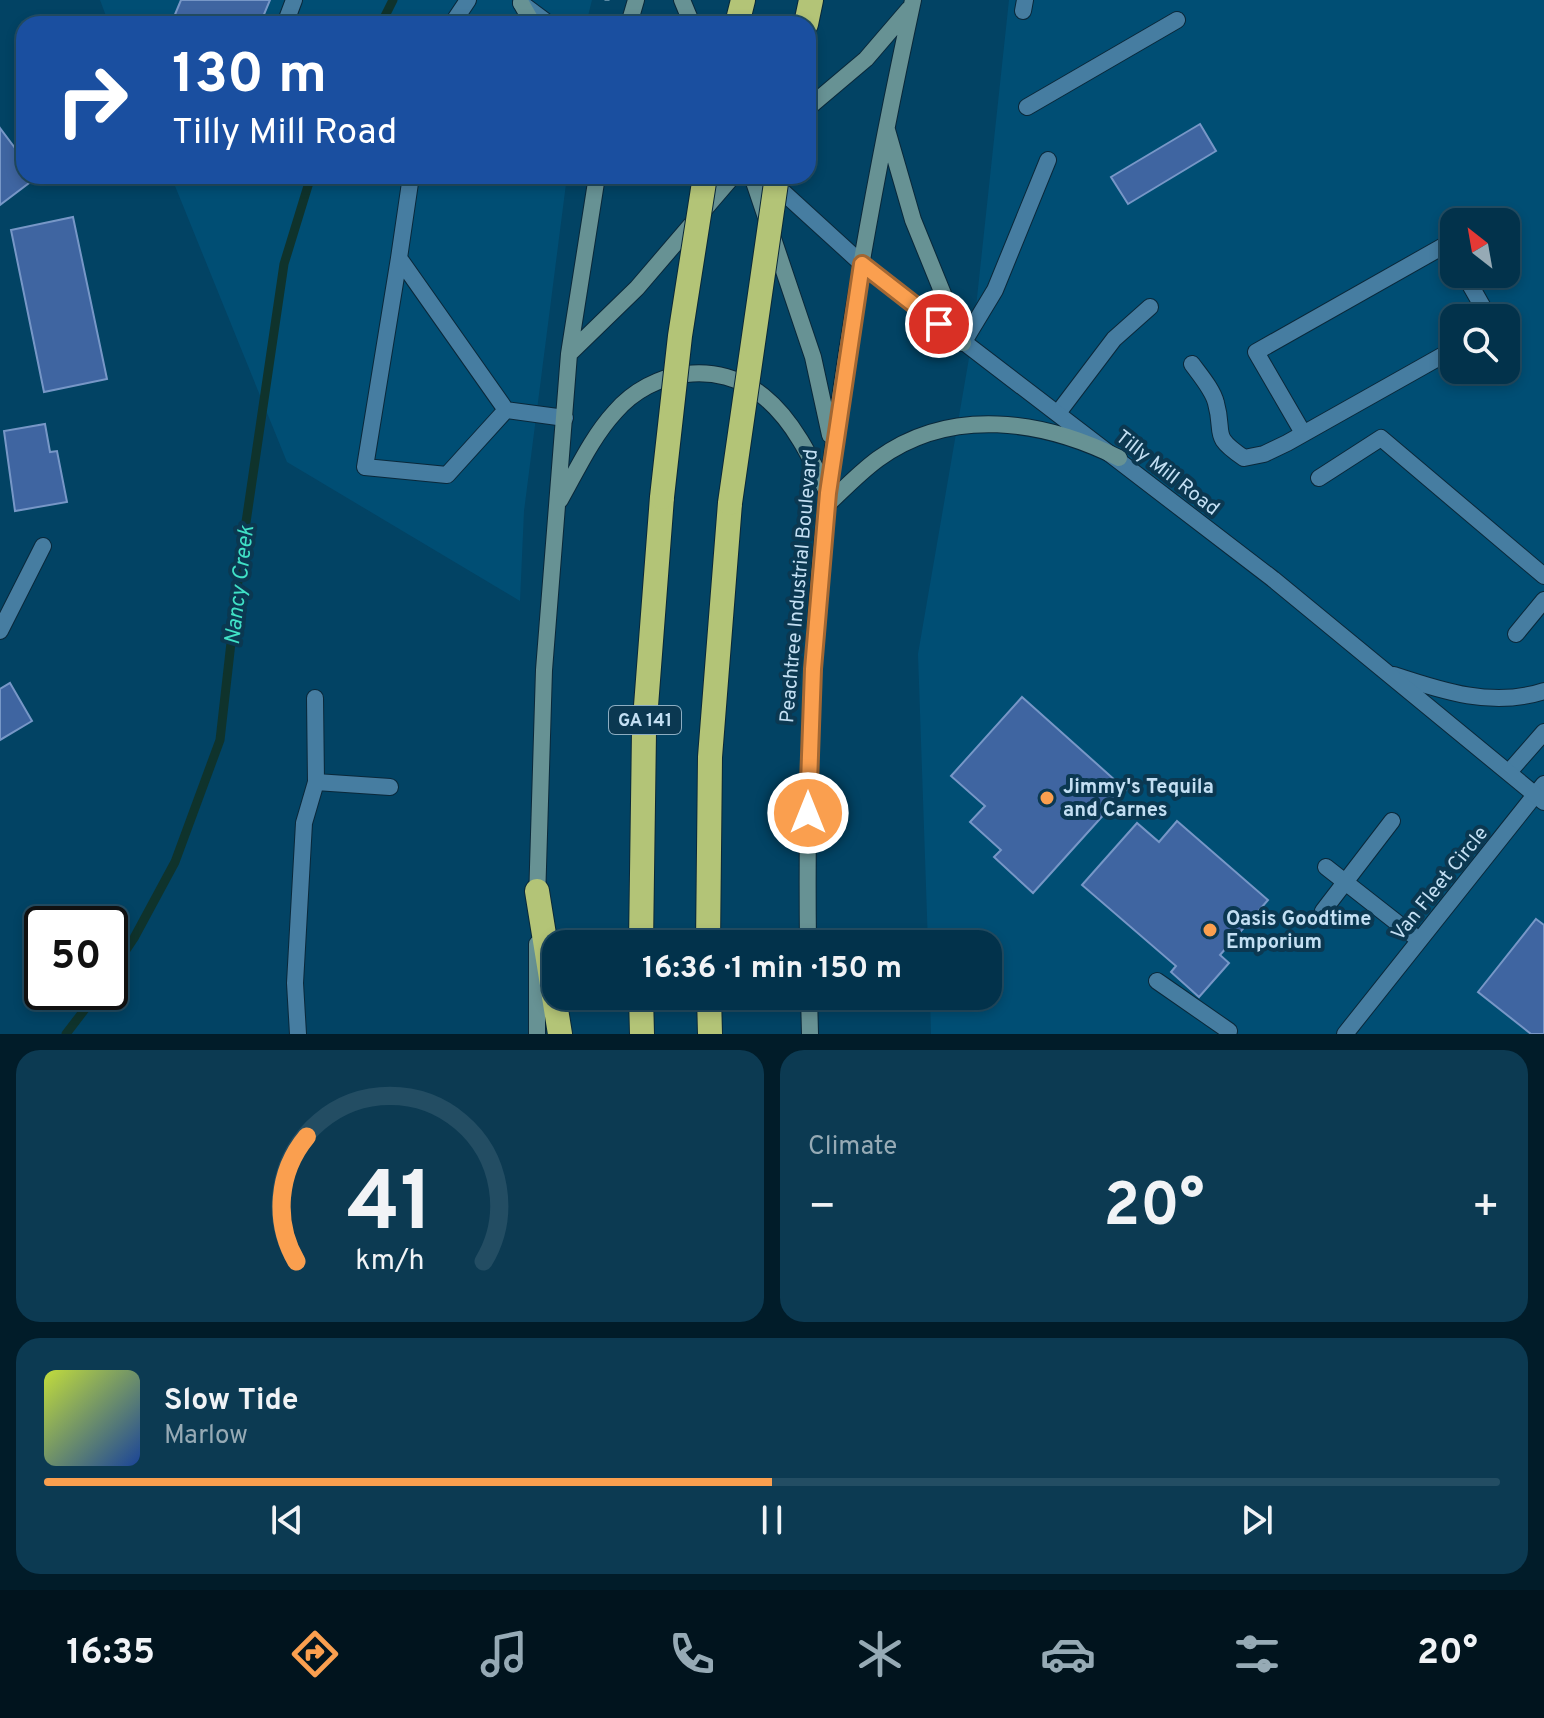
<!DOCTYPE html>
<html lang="en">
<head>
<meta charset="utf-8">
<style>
  :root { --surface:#02324b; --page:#0c3a52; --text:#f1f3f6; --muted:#96aab5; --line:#234d63; --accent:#fa9f4f }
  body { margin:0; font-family:Overpass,sans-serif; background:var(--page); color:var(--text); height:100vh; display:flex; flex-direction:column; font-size:30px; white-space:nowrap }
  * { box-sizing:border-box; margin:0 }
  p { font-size:26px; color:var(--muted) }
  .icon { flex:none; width:44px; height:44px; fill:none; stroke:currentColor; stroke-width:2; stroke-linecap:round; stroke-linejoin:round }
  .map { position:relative; height:1034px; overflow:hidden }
  .sheet { display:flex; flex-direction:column; gap:16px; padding:16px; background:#011c29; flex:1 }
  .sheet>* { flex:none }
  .banner { position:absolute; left:16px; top:16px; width:800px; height:168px; border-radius:24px; box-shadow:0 4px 12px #0003,0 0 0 2px var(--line); background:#1a4fa0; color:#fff; overflow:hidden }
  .needle { width:52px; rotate:329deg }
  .tools { position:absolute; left:1440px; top:208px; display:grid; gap:16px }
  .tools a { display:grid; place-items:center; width:80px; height:80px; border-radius:16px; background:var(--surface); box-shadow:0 4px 12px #0003,0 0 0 2px var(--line); font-size:40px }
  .speed { position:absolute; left:24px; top:906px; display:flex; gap:16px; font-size:40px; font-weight:700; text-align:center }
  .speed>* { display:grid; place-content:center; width:104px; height:104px; border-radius:50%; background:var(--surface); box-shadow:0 4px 12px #0003,0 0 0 2px var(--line); line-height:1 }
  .speed .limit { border:4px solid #111; border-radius:12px; background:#fff; color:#111 }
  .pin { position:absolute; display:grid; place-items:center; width:68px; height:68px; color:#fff; margin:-34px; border:4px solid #fff; border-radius:50%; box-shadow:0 2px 8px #0007 }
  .me { position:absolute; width:88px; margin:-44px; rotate:0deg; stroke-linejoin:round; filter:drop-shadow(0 0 6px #0008) }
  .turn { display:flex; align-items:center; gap:28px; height:168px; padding:0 24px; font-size:36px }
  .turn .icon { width:104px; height:104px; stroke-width:2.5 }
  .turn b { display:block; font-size:56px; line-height:68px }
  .big { font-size:60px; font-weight:700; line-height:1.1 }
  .sheet .card { flex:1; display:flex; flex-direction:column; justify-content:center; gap:12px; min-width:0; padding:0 28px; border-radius:24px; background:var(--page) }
  .sheet .dial { align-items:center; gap:0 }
  .dial svg { height:208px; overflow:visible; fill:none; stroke:var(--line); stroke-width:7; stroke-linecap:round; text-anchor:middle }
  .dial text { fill:var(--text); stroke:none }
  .song { display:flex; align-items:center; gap:24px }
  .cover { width:96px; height:96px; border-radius:12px; background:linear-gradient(135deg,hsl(70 70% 55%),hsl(220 70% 35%)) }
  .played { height:8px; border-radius:4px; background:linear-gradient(90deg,var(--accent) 50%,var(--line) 50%) }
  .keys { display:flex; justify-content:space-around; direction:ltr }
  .heat { display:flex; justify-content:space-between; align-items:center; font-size:44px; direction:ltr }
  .sheet .tiles { flex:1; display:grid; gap:16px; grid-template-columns:1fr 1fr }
  .card:last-child { grid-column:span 2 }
  .trip { position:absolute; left:542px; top:930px; width:460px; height:80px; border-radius:24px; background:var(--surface); box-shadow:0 4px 12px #0003,0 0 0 2px var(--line); font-weight:700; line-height:80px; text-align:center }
  .dock { display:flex; height:128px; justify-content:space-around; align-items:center; background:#01141e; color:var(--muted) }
  .dock .icon { width:56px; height:56px }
  .dock .active { color:var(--accent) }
  .dock b { font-size:36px; color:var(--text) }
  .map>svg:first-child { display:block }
  .built { fill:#004e74; fill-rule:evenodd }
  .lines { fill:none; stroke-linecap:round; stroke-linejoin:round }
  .stream { stroke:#0f332c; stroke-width:9 }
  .building { fill:#3f65a1; stroke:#7797c7; stroke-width:2 }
  .service-casing { stroke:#0a283a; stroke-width:18 }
  .minor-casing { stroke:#0a283a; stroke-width:18 }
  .tertiary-casing { stroke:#0a283a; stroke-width:18 }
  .secondary-casing { stroke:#0a283a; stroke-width:18 }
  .motorway-casing { stroke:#0a283a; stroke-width:26 }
  .path { stroke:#5a8aa5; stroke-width:5; stroke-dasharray:4 4; stroke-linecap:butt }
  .service { stroke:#467da1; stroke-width:16 }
  .minor { stroke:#467da1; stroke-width:16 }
  .tertiary { stroke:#467da1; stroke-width:16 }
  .secondary { stroke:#679294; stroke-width:16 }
  .motorway { stroke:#b3c477; stroke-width:24 }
  .motorway-bridge-casing { stroke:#0a283a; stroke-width:26; stroke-linecap:butt }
  .motorway-bridge { stroke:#b3c477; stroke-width:24 }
  .route-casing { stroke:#a26733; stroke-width:20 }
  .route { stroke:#fa9f4f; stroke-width:14 }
  .poi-dot { fill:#fa9f4f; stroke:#0b3851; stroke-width:3 }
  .labels { text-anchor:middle; stroke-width:8; stroke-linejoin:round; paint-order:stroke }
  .shield { fill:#0b3851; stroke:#8cadc2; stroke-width:2 }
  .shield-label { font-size:18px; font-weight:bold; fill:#c3dff3 }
  .street-label { font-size:20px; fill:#c3dff3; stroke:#0b3851 }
  .poi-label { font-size:20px; font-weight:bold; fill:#c3dff3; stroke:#0b3851; text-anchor:start }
  .water-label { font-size:22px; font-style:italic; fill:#40e1c6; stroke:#0b3851 }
</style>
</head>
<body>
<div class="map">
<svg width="1544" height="1034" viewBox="0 0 1544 1034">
  <rect width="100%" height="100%" fill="#024364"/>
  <path class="built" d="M 100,0 L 592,0 L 586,24 L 109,24 Z
    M 1009,0 L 1544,0 L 1544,1034 L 931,1034 L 930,996 L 988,996 L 988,944 L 928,944 L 918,654 L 973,335 ZM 1454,222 L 1506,222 L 1506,274 L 1454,274 ZM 1454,318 L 1506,318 L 1506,370 L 1454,370 Z
    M 171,176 L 567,176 L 524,511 L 520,601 L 287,462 Z"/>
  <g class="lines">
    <path class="stream" d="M 381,24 L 393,0
      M 110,974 L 134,938 L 175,862 L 220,740 L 240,563 L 284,264 L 311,176
      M 66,1034 L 98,992"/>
  </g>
  <path class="building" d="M 181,0 L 270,0 L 260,24 L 171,24 Z
    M 1200,124 L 1216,151 L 1128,204 L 1111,177 Z
    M 0,128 L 24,160 L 24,176 L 37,177 L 0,205 Z
    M 73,217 L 107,379 L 44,392 L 11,230 Z
    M 45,424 L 50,452 L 57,451 L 67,502 L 15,511 L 4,431 Z
    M 10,683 L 32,721 L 0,740 L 0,689 Z
    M 1022,697 L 1126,790 L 1033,893 L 994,857 L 1001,850 L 970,822 L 985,806 L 951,776 Z
    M 1177,821 L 1268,900 L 1220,955 L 1229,963 L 1199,997 L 1171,972 L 1176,966 L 1082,885 L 1137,823 L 1159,842 Z
    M 1536,919 L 1544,925 L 1544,1034 L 1531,1034 L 1478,992 Z"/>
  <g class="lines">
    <defs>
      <path id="service" d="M 1023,11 L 1025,0
        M 285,24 L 294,0
        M 452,24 L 468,0
        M 1027,107 L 1177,20
        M 411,176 L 399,258 L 506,410 L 565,418
        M 399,258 L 365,467 L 447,475 L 506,410
        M 1464,274 L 1489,318
        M 963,343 L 995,290 L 1048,160
        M 1192,364 C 1200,375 1213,390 1216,403 C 1225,435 1210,435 1244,458 L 1264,454 L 1287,443 L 1454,349
        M 1058,413 L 1114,339 L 1150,307
        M 1303,433 L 1256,352 L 1447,244 L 1454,256
        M 1319,478 L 1381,438 L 1544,576
        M 0,631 L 43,546
        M 1516,634 L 1544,600
        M 1394,675 C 1442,691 1493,708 1544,691
        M 1509,772 L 1544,732
        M 1535,795 L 1544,784
        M 1326,867 L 1419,940
        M 1323,911 L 1392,821
        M 1157,981 L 1229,1031"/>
      <path id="minor" d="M 316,782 L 390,787
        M 298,1034 L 295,983 L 304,823 L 316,782 L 315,698
        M 1345,1034 L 1535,795"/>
      <path id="tertiary" d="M 521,3 L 549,24
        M 772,182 L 862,264 L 1273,579 L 1544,802"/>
      <path id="secondary" d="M 682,0 L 692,24
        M 521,3 L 533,24
        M 629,24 L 636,0
        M 808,108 L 866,59 L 909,9
        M 887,130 L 913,220 L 963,343
        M 752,176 L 813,357 L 830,435
        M 569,354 L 637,288 L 733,176
        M 560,500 C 577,470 592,437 615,412 C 652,369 718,359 763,396 C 793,420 811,458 827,492
        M 827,505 C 843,490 859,473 878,459 C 951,406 1043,420 1119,458
        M 537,900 L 544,670 L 569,354 L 597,176
        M 537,944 L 537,1034
        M 808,944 C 806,779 811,612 833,448 C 853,298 881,148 913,0
        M 809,996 L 810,1034"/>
      <path id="motorway" d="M 737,24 L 743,0
        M 806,24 L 811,0
        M 537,891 L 560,1034
        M 641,944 L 644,732 L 662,497
        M 708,944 L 710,757 L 730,503
        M 641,996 L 642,1034
        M 709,996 L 710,1034"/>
    </defs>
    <use href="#service" class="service-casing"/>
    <use href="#minor" class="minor-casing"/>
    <use href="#tertiary" class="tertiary-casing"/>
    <use href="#secondary" class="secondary-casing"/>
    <use href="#motorway" class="motorway-casing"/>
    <path class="path" d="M 607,0 L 607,1"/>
    <use href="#service" class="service"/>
    <use href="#minor" class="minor"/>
    <use href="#tertiary" class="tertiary"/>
    <use href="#secondary" class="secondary"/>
    <use href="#motorway" class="motorway"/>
    <defs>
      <path id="motorway-bridge" d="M 662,497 L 680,336 L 705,176
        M 730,503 L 777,176"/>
    </defs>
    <use href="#motorway-bridge" class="motorway-bridge-casing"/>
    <use href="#motorway-bridge" class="motorway-bridge"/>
  </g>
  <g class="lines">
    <defs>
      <path id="route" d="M 808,813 L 813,669 L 828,493 L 862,264 L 939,324"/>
    </defs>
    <use href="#route" class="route-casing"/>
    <use href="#route" class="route"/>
  </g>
  <g class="poi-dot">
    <circle cx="1047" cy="798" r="8"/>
    <circle cx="1210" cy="930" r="8"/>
  </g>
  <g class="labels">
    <rect class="shield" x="609" y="706" width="72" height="28" rx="6"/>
    <g class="shield-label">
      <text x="645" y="726">GA 141</text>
    </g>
    <g class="street-label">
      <text transform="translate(1168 472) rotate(38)" y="7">Tilly Mill Road</text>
      <text transform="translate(798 586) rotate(-85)" y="7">Peachtree Industrial Boulevard</text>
      <text transform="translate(1439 883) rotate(-51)" y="7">Van Fleet Circle</text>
    </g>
    <g class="poi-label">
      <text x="1063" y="793">Jimmy's Tequila<tspan x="1063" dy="23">and Carnes</tspan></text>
      <text x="1226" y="925">Oasis Goodtime<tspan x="1226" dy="23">Emporium</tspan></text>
    </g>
    <g class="water-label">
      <text transform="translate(238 585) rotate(-83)" y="8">Nancy Creek</text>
    </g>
  </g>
</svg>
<div class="tools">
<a><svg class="needle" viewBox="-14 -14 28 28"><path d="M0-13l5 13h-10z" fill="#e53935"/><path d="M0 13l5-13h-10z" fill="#96aab5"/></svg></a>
<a><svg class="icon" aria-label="search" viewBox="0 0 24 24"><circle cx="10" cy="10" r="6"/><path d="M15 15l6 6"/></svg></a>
</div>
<div class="speed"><div class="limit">50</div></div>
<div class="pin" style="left:939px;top:324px;background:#d93025"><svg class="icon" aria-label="arrive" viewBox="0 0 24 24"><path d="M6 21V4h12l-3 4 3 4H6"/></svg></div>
<svg class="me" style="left:808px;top:813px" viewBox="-20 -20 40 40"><circle r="17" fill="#fa9f4f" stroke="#fff" stroke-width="3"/><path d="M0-11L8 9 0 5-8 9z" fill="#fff"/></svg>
<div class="trip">16:36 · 1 min · 150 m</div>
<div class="banner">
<div class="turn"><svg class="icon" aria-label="right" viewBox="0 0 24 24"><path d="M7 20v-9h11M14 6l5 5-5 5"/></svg><div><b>130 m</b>Tilly Mill Road</div></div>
</div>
</div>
<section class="sheet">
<div class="tiles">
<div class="card dial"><svg viewBox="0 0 100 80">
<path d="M14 69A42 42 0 1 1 86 69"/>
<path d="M14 69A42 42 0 0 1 18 21" stroke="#fa9f4f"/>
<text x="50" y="56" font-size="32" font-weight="700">41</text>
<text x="50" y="72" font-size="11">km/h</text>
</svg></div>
<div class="card"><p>Climate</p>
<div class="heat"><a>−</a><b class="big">20°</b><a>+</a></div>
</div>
<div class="card">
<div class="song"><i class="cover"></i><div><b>Slow Tide</b><p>Marlow</p></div></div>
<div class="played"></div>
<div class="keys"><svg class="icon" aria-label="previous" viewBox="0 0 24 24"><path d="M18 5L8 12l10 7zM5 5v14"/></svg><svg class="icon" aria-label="pause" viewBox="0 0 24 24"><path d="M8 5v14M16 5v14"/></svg><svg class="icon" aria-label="next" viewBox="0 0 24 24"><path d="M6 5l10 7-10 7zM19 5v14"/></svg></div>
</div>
</div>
</section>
<nav class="dock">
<b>16:35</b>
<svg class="icon active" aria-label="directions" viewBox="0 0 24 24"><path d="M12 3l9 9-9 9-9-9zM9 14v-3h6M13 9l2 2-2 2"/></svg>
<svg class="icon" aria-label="music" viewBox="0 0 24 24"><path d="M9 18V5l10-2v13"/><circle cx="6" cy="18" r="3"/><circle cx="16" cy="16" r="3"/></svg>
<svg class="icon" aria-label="phone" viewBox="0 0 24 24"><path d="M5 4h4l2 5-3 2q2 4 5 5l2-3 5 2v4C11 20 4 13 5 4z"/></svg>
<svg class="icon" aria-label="climate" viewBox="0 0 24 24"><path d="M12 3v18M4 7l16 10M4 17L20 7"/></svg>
<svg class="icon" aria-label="car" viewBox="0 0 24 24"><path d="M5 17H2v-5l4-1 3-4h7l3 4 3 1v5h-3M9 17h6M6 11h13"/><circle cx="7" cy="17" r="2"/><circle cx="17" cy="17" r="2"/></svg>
<svg class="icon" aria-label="filters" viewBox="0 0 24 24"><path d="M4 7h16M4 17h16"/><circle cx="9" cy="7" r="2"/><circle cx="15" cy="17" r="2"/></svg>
<b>20°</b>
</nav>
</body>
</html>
